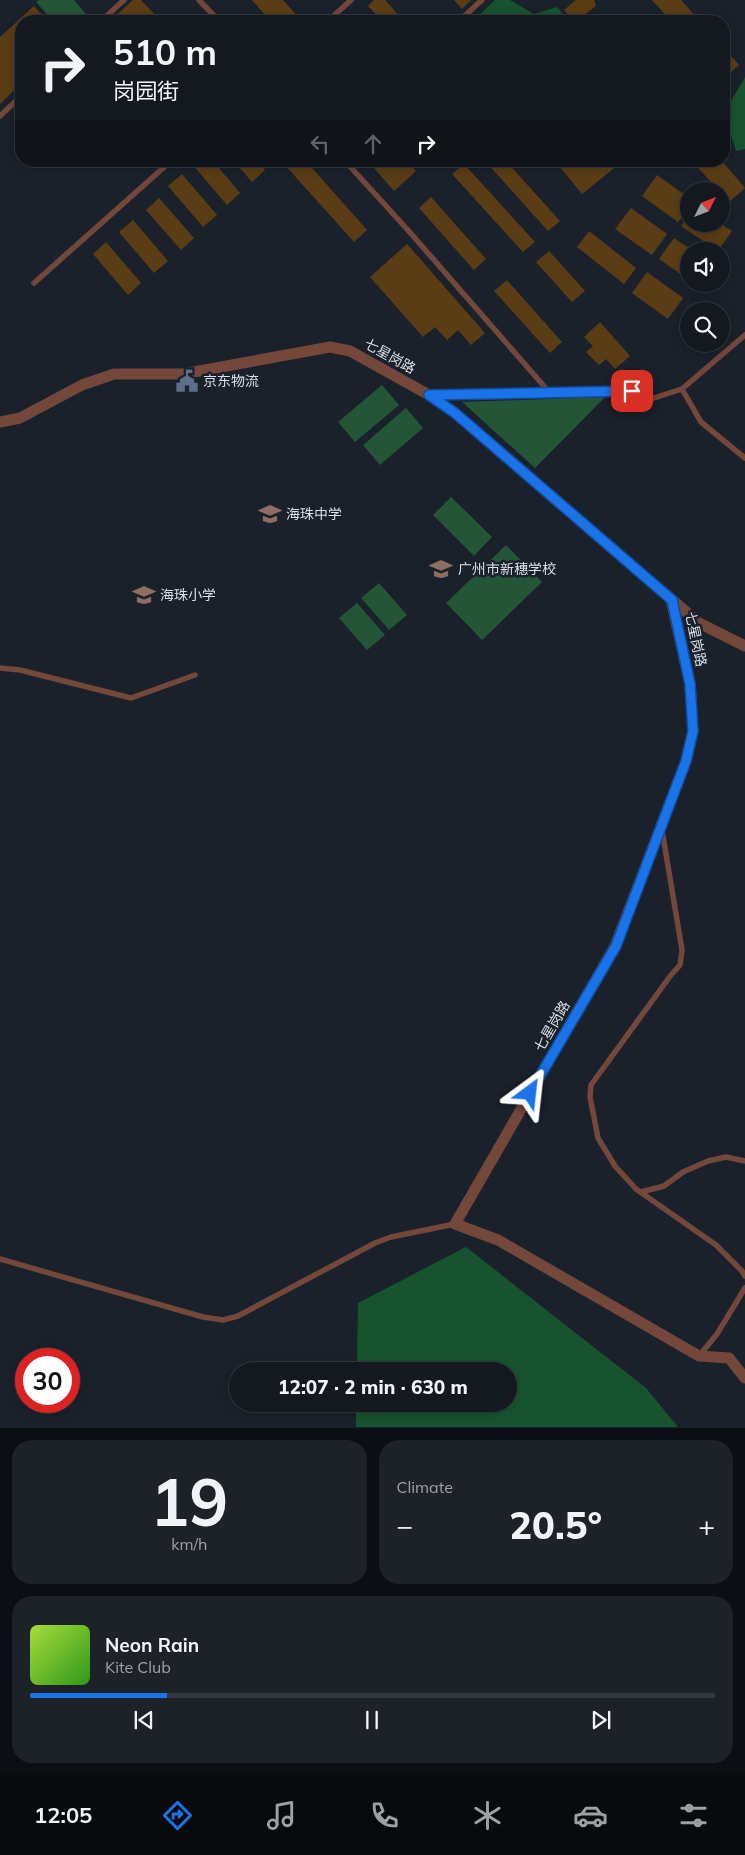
<!DOCTYPE html>
<html lang="en">
<head>
<meta charset="utf-8">
<style>
  :root { --surface:#141920; --page:#1d2229; --text:#f1f3f6; --muted:#9da0a5; --line:#33383e; --accent:#1a73e8 }
  body { margin:0; font-family:Mulish,"Noto Sans SC",sans-serif; background:var(--page); color:var(--text); height:100vh; display:flex; flex-direction:column; font-size:19px; white-space:nowrap }
  * { box-sizing:border-box; margin:0 }
  p { font-size:16px; color:var(--muted) }
  .icon { flex:none; width:28px; height:28px; fill:none; stroke:currentColor; stroke-width:2; stroke-linecap:round; stroke-linejoin:round }
  .map { position:relative; height:1428px; overflow:hidden }
  .drawer { display:flex; flex-direction:column; gap:12px; padding:12px; background:#0b0e12; flex:1 }
  .drawer>* { flex:none }
  .guide { position:absolute; left:15px; top:15px; width:715px; height:152px; border-radius:20px; box-shadow:0 2px 12px #0003,0 0 0 1px var(--line); background:#141920; color:var(--text); overflow:hidden }
  .needle { width:32px; rotate:48deg }
  .controls { position:absolute; left:680px; top:182px; display:grid; gap:10px }
  .controls a { display:grid; place-items:center; width:50px; height:50px; border-radius:50%; background:var(--surface); box-shadow:0 2px 12px #0003,0 0 0 1px var(--line); font-size:25px }
  .speed { position:absolute; left:15px; top:1348px; display:flex; gap:10px; font-size:25px; font-weight:700; text-align:center }
  .speed>* { display:grid; place-content:center; width:65px; height:65px; border-radius:50%; background:var(--surface); box-shadow:0 2px 12px #0003,0 0 0 1px var(--line); line-height:1 }
  .speed .limit { border:8px solid #d22; background:#fff; color:#111 }
  .pin { position:absolute; display:grid; place-items:center; width:42px; height:42px; color:#fff; margin:-21px; border-radius:10px; box-shadow:0 2px 8px #0006 }
  .me { position:absolute; width:55px; margin:-28px; rotate:30deg; stroke-linejoin:round; filter:drop-shadow(0 0 4px #0008) }
  .turn { display:flex; align-items:center; gap:18px; height:105px; padding:0 15px; font-size:22px }
  .turn .icon { width:65px; height:65px; stroke-width:2.5 }
  .turn b { display:block; font-size:35px; line-height:42px }
  .lanes { display:flex; align-items:center; height:48px; padding:0 15px; background:#0003; justify-content:center; gap:25px; direction:ltr }
  .lanes .off { opacity:.35 }
  .big { font-size:38px; font-weight:800; line-height:1.1 }
  .drawer .card { flex:1; display:flex; flex-direction:column; justify-content:center; gap:8px; min-width:0; padding:0 18px; border-radius:20px; background:var(--page) }
  .drawer .dial { align-items:center; gap:0 }
  .dial b { font-size:65px; line-height:1 }
  .song { display:flex; align-items:center; gap:15px }
  .cover { width:60px; height:60px; border-radius:8px; background:linear-gradient(135deg,hsl(80 70% 55%),hsl(110 70% 35%)) }
  .played { height:5px; border-radius:2px; background:linear-gradient(90deg,var(--accent) 20%,var(--line) 20%) }
  .keys { display:flex; justify-content:space-around; direction:ltr }
  .heat { display:flex; justify-content:space-between; align-items:center; font-size:28px; direction:ltr }
  .drawer .tiles { flex:1; display:grid; gap:12px; grid-template-columns:1fr 1fr }
  .card:last-child { grid-column:span 2 }
  .trip { position:absolute; left:229px; top:1362px; width:288px; height:50px; border-radius:25px; background:var(--surface); box-shadow:0 2px 12px #0003,0 0 0 1px var(--line); font-weight:800; line-height:50px; text-align:center }
  .tabs { display:flex; height:80px; justify-content:space-around; align-items:center; background:#080a0d; color:var(--muted) }
  .tabs .icon { width:35px; height:35px }
  .tabs .selected { color:var(--accent) }
  .tabs b { font-size:22px; color:var(--text) }
  .map>svg:first-child { display:block }
  .green { fill:#245536 }
  .forest { fill:#185330 }
  .building { fill:#5a3d15 }
  .lines { fill:none; stroke-linecap:round; stroke-linejoin:round }
  .service { stroke:#74473b; stroke-width:5.5 }
  .minor { stroke:#74473b; stroke-width:11 }
  .route-casing { stroke:#114b97; stroke-width:12 }
  .route { stroke:#1a73e8; stroke-width:9 }
  .labels { text-anchor:middle; stroke-width:5; stroke-linejoin:round; paint-order:stroke }
  .street-label { font-size:14px; fill:#dbdfe6; stroke:#1b212b }
  .poi-label { font-size:14px; fill:#dbdfe6; stroke:#1b212b; text-anchor:start }
</style>
</head>
<body>
<div class="map">
<svg width="745" height="1428" viewBox="0 0 745 1428">
  <rect width="100%" height="100%" fill="#1b212b"/>
  <path class="green" d="M 39,0 L 74,0 L 91,20 L 89,21 L 53,21 L 36,2 Z
    M 382,385 L 399,405 L 355,442 L 338,422 Z
    M 605,397 L 535,468 L 462,402 Z
    M 406,408 L 423,428 L 380,465 L 363,445 Z
    M 451,497 L 492,537 L 474,556 L 433,515 Z
    M 506,545 L 542,582 L 482,640 L 446,603 Z
    M 379,583 L 407,615 L 389,630 L 361,598 Z
    M 357,603 L 385,635 L 367,650 L 339,618 Z"/>
  <path class="forest" d="M 495,0 L 510,0 L 534,14 L 557,7 L 569,21 L 473,21 Z
    M 745,77 L 745,149 L 736,151 L 724,113 Z
    M 466,1247 L 646,1388 L 678,1427 L 356,1427 L 356,1404 L 508,1404 L 508,1371 L 357,1371 L 358,1303 Z"/>
  <path class="building" d="M 133,0 L 141,0 L 161,21 L 110,21 Z
    M 252,0 L 283,0 L 302,21 L 270,21 Z
    M 374,0 L 385,0 L 404,21 L 382,21 L 368,6 Z
    M 454,0 L 471,0 L 462,9 Z
    M 576,0 L 594,0 L 596,6 L 584,15 L 587,19 L 584,21 L 574,21 L 564,10 Z
    M 652,0 L 681,0 L 700,21 L 671,21 Z
    M 34,6 L 48,21 L 21,21 L 21,84 L 0,104 L 0,37 Z
    M 724,48 L 739,65 L 724,78 Z
    M 195,161 L 213,161 L 240,193 L 227,205 L 192,164 Z
    M 234,161 L 258,161 L 265,170 L 252,182 Z
    M 288,161 L 306,161 L 367,230 L 354,242 L 284,164 Z
    M 368,161 L 407,161 L 416,171 L 394,191 Z
    M 485,161 L 506,161 L 560,221 L 548,231 Z
    M 555,161 L 615,161 L 618,165 L 582,194 Z
    M 692,161 L 722,161 L 745,188 L 729,202 L 721,194 L 721,191 L 719,191 Z
    M 464,164 L 535,242 L 523,252 L 452,174 Z
    M 182,174 L 217,215 L 203,227 L 168,186 Z
    M 657,175 L 689,198 L 689,207 L 678,222 L 642,196 Z
    M 431,197 L 486,259 L 474,270 L 419,208 Z
    M 159,198 L 194,238 L 181,250 L 146,210 Z
    M 631,208 L 667,234 L 652,255 L 615,229 Z
    M 689,215 L 689,224 L 721,224 L 732,231 L 718,251 L 681,226 Z
    M 133,220 L 168,261 L 154,273 L 119,232 Z
    M 589,231 L 636,268 L 624,284 L 577,247 Z
    M 674,238 L 693,251 L 689,251 L 689,280 L 659,259 Z
    M 106,242 L 141,283 L 128,295 L 93,254 Z
    M 407,244 L 485,333 L 471,345 L 458,330 L 447,340 L 435,327 L 423,337 L 370,277 Z
    M 549,251 L 585,291 L 572,302 L 536,262 Z
    M 647,272 L 683,298 L 668,319 L 632,293 Z
    M 507,280 L 562,342 L 550,353 L 494,291 Z
    M 600,322 L 630,356 L 615,369 L 606,359 L 599,365 L 586,352 L 593,346 L 584,337 Z"/>
  <g class="lines">
    <path class="service" d="M 199,0 L 219,21
      M 101,21 L 124,0
      M 328,21 L 351,0
      M 459,21 L 482,0
      M 0,116 L 21,96
      M 345,161 L 407,229 L 550,393
      M 34,283 L 171,161
      M 682,389 L 701,422 L 745,458
      M 431,395 L 631,391 L 654,398 L 682,389 L 745,335
      M 0,668 L 20,670 L 131,698 L 195,675
      M 662,830 L 682,950 L 680,965 L 671,975 L 591,1085 L 590,1097 L 598,1138 L 615,1166 L 636,1189 L 716,1245 L 742,1271 L 745,1276
      M 641,1192 L 664,1186 L 683,1172 L 708,1161 L 726,1157 L 745,1161
      M 0,1259 L 203,1317 L 223,1320 L 238,1316 L 375,1243 L 391,1237 L 455,1224
      M 699,1356 L 717,1334 L 745,1288"/>
    <path class="minor" d="M 0,422 L 20,418 L 82,385 L 114,374 L 183,374 L 330,347 L 350,351 L 429,395 L 455,413 L 699,623 L 745,646
      M 671,600 L 690,684 L 693,731 L 686,761 L 615,946 L 455,1224 L 498,1240 L 699,1356 L 729,1358 L 745,1378"/>
  </g>
  <g class="lines">
    <defs>
      <path id="route" d="M 530,1093 L 616,946 L 686,761 L 693,731 L 690,684 L 672,600 L 455,413 L 429,395 L 632,391"/>
    </defs>
    <use href="#route" class="route-casing"/>
    <use href="#route" class="route"/>
  </g>
  <defs>
    <symbol id="civic-bare" viewBox="-9 -9 18 18"><path d="M-.6-6.5H3V-4.5H.6V-3L4-1V1h2V6H-6V1h2V-1L-.6-3ZM-1.2 2.5V6h2.4V2.5Z" fill="#5c6f8a" stroke="#1b212b" stroke-width="2.5" paint-order="stroke"/></symbol>
    <symbol id="school-bare" viewBox="-9 -9 18 18"><path d="M0-5L7-2L0 1L-7-2ZM-4 1L0 2.5L4 1V4Q0 6-4 4Z" fill="#8d6e63" stroke="#1b212b" stroke-width="2.5" paint-order="stroke"/></symbol>
  </defs>
  <g fill-rule="evenodd">
    <use href="#civic-bare" x="171" y="365" width="32" height="32"/>
    <use href="#school-bare" x="254" y="498" width="32" height="32"/>
    <use href="#school-bare" x="425" y="553" width="32" height="32"/>
    <use href="#school-bare" x="128" y="579" width="32" height="32"/>
  </g>
  <g class="labels">
    <g class="street-label">
      <text transform="translate(390 356) rotate(29)" y="5">七星岗路</text>
      <text transform="translate(696 639) rotate(78)" y="5">七星岗路</text>
      <text transform="translate(552 1026) rotate(-60)" y="5">七星岗路</text>
    </g>
    <g class="poi-label">
      <text x="203" y="386">京东物流</text>
      <text x="286" y="519">海珠中学</text>
      <text x="458" y="574">广州市新穗学校</text>
      <text x="160" y="600">海珠小学</text>
    </g>
  </g>
</svg>
<div class="controls">
<a><svg class="needle" viewBox="-14 -14 28 28"><path d="M0-13l5 13h-10z" fill="#e53935"/><path d="M0 13l5-13h-10z" fill="#9da0a5"/></svg></a>
<a><svg class="icon" aria-label="sound" viewBox="0 0 24 24"><path d="M4 9h4l5-4v14l-5-4H4zM17 9q2 3 0 6"/></svg></a>
<a><svg class="icon" aria-label="search" viewBox="0 0 24 24"><circle cx="10" cy="10" r="6"/><path d="M15 15l6 6"/></svg></a>
</div>
<div class="speed"><div class="limit">30</div></div>
<div class="pin" style="left:632px;top:391px;background:#d93025"><svg class="icon" aria-label="arrive" viewBox="0 0 24 24"><path d="M6 21V4h12l-3 4 3 4H6"/></svg></div>
<svg class="me" style="left:530px;top:1093px" viewBox="-20 -20 40 40"><path d="M0-17L14 15 0 8-14 15z" fill="#1a73e8" stroke="#fff" stroke-width="4"/></svg>
<div class="trip">12:07 · 2 min · 630 m</div>
<div class="guide">
<div class="turn"><svg class="icon" aria-label="right" viewBox="0 0 24 24"><path d="M7 20v-9h11M14 6l5 5-5 5"/></svg><div><b>510 m</b>岗园街</div></div>
<div class="lanes"><svg class="icon off" aria-label="left" viewBox="0 0 24 24"><path d="M17 20v-9H6M10 6l-5 5 5 5"/></svg><svg class="icon off" aria-label="ahead" viewBox="0 0 24 24"><path d="M12 20V5M6 11l6-6 6 6"/></svg><svg class="icon" aria-label="right" viewBox="0 0 24 24"><path d="M7 20v-9h11M14 6l5 5-5 5"/></svg></div>
</div>
</div>
<section class="drawer">
<div class="tiles">
<div class="card dial"><b>19</b><p>km/h</p></div>
<div class="card"><p>Climate</p>
<div class="heat"><a>−</a><b class="big">20.5°</b><a>+</a></div>
</div>
<div class="card">
<div class="song"><i class="cover"></i><div><b>Neon Rain</b><p>Kite Club</p></div></div>
<div class="played"></div>
<div class="keys"><svg class="icon" aria-label="previous" viewBox="0 0 24 24"><path d="M18 5L8 12l10 7zM5 5v14"/></svg><svg class="icon" aria-label="pause" viewBox="0 0 24 24"><path d="M8 5v14M16 5v14"/></svg><svg class="icon" aria-label="next" viewBox="0 0 24 24"><path d="M6 5l10 7-10 7zM19 5v14"/></svg></div>
</div>
</div>
</section>
<nav class="tabs">
<b>12:05</b>
<svg class="icon selected" aria-label="directions" viewBox="0 0 24 24"><path d="M12 3l9 9-9 9-9-9zM9 14v-3h6M13 9l2 2-2 2"/></svg>
<svg class="icon" aria-label="music" viewBox="0 0 24 24"><path d="M9 18V5l10-2v13"/><circle cx="6" cy="18" r="3"/><circle cx="16" cy="16" r="3"/></svg>
<svg class="icon" aria-label="phone" viewBox="0 0 24 24"><path d="M5 4h4l2 5-3 2q2 4 5 5l2-3 5 2v4C11 20 4 13 5 4z"/></svg>
<svg class="icon" aria-label="climate" viewBox="0 0 24 24"><path d="M12 3v18M4 7l16 10M4 17L20 7"/></svg>
<svg class="icon" aria-label="car" viewBox="0 0 24 24"><path d="M5 17H2v-5l4-1 3-4h7l3 4 3 1v5h-3M9 17h6M6 11h13"/><circle cx="7" cy="17" r="2"/><circle cx="17" cy="17" r="2"/></svg>
<svg class="icon" aria-label="filters" viewBox="0 0 24 24"><path d="M4 7h16M4 17h16"/><circle cx="9" cy="7" r="2"/><circle cx="15" cy="17" r="2"/></svg>
</nav>
</body>
</html>
